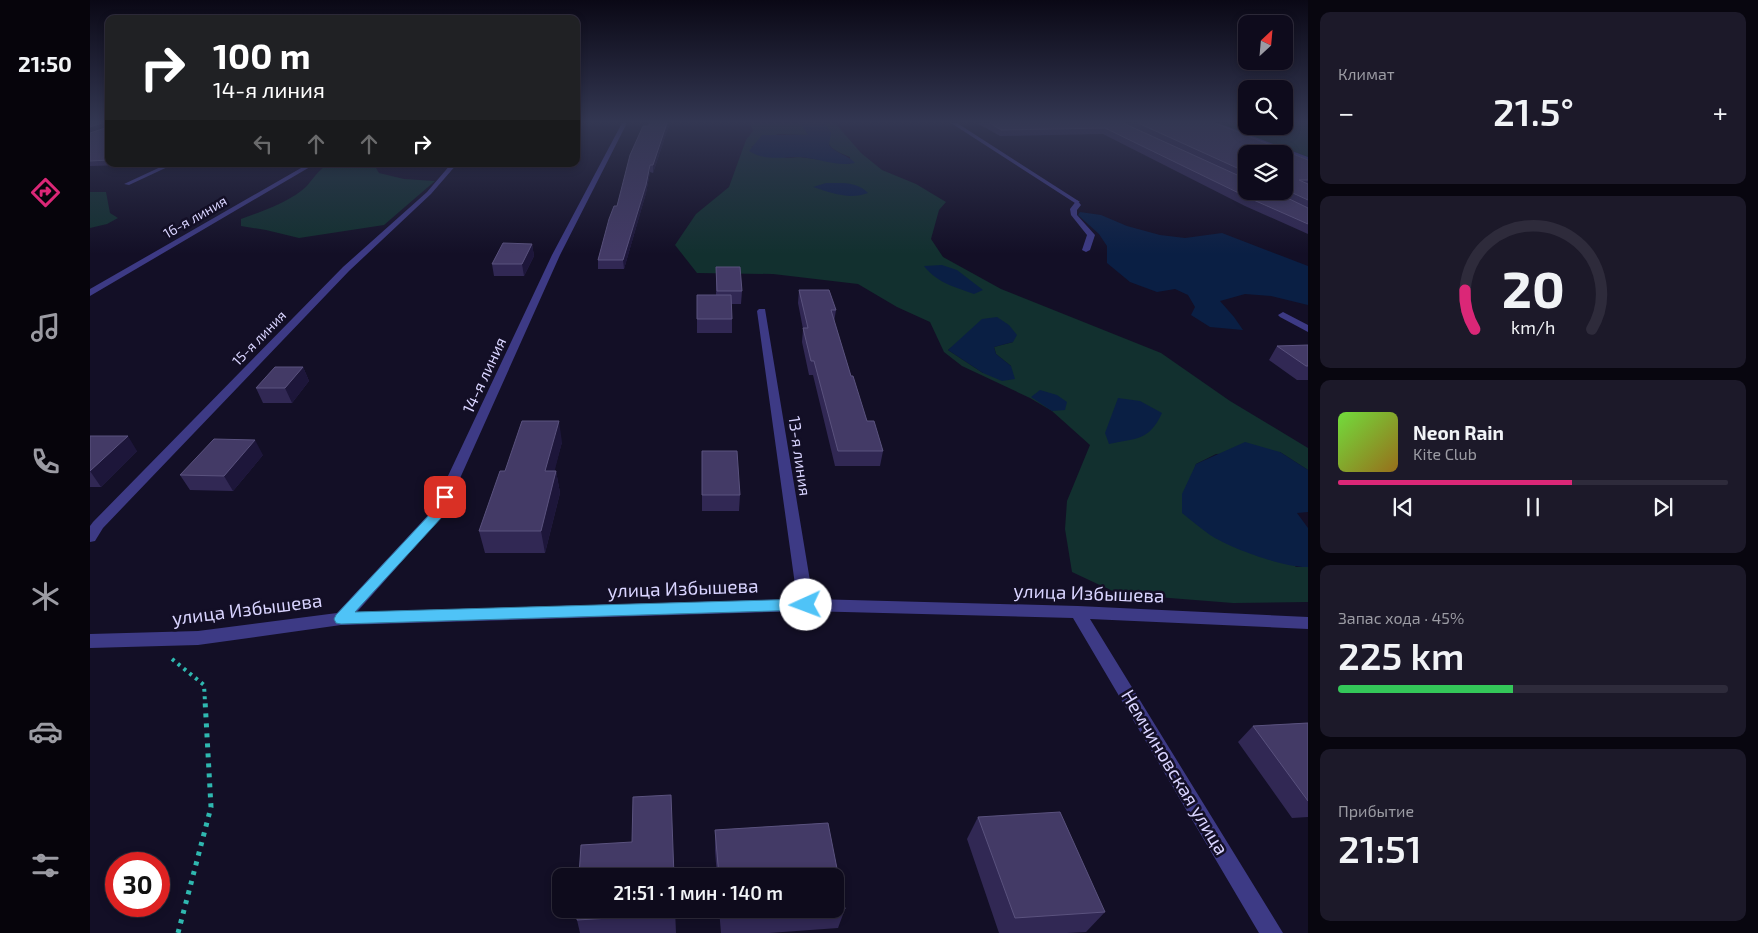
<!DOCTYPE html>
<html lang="ru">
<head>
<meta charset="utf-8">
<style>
  :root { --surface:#0e0b1c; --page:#1c1929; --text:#f1f3f6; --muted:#9b9ba3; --line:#2e2b3b; --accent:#db2777 }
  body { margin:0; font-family:"Exo 2",sans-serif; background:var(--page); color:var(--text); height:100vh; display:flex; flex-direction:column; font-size:19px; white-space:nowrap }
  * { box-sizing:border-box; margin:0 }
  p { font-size:16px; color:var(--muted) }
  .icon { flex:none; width:28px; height:28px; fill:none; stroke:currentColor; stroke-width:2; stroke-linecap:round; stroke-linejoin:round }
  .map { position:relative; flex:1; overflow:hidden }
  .sheet { display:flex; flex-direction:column; gap:12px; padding:12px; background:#08060f; width:450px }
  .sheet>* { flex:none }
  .top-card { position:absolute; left:15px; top:15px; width:475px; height:152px; border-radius:10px; box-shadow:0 2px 8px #0003,0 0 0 1px var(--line); background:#202124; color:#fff; overflow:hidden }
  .needle { width:32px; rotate:26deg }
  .fabs { position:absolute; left:1148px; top:15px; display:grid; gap:10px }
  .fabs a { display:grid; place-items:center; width:55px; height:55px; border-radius:10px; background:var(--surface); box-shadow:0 2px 8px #0003,0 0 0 1px var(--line); font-size:25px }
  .speed { position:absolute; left:15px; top:852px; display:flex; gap:10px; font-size:25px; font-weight:700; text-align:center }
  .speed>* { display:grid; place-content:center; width:65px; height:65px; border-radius:50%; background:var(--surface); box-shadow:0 2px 8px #0003,0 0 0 1px var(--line); line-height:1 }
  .speed .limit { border:8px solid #d22; background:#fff; color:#111 }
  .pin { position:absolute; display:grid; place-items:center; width:42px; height:42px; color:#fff; margin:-21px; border-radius:10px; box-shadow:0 2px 8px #0006 }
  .me { position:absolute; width:55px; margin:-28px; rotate:268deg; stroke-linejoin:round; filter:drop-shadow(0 0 4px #0008) }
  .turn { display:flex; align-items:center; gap:18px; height:105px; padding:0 25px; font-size:22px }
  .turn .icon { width:65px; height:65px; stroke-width:2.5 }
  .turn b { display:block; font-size:35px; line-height:42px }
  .lanes { display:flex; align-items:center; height:48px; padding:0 25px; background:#0003; justify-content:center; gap:25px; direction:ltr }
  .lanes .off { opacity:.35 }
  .big { font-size:38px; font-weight:600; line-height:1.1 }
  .sheet .tile { flex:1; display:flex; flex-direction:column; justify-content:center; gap:8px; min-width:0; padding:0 18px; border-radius:10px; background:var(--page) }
  .sheet .dial { align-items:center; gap:0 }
  .dial svg { height:130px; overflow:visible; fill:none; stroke:var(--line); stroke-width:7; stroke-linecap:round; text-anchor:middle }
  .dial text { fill:var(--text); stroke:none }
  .song { display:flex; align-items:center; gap:15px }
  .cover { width:60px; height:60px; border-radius:8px; background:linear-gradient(135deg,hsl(100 70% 55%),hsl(40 70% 35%)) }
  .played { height:5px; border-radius:2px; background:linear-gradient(90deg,var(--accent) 60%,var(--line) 60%) }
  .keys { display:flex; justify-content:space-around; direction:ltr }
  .heat { display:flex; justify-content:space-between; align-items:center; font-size:28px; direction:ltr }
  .charge { height:8px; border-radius:4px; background:linear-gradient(90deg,#34c759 45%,var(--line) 0) }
  .trip { position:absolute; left:462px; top:868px; width:292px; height:50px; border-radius:10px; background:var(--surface); box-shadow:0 2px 8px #0003,0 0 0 1px var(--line); font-weight:600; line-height:50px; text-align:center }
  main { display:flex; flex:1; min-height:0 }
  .menu { display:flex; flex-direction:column; width:90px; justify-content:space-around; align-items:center; background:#06040b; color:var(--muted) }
  .menu .icon { width:35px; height:35px }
  .menu .on { color:var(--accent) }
  .menu b { font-size:22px; color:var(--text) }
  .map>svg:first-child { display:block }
  .green { fill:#12302f; fill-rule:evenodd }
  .water { fill:#0a1f44 }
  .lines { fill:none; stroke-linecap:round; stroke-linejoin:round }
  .path-far1 { stroke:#2fb8b0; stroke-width:4; stroke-dasharray:3 4.5; stroke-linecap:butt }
  .path { stroke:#2fb8b0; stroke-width:5; stroke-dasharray:4 6; stroke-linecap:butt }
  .service { fill:#3d3a85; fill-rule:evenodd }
  .minor { fill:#3d3a85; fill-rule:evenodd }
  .wall { fill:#312854; fill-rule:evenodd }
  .shaded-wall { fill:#1d163a }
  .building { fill:#433a66; stroke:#5a527e }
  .route { fill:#4fc3f7; stroke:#337fa1 }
  .labels { text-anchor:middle; stroke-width:5; stroke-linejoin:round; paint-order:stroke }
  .far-street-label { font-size:14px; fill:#d9d4ff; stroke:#130f26 }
  .street-label { font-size:16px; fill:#d9d4ff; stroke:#130f26 }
  .near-street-label { font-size:19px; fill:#d9d4ff; stroke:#130f26 }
</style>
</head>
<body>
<main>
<nav class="menu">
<b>21:50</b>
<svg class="icon on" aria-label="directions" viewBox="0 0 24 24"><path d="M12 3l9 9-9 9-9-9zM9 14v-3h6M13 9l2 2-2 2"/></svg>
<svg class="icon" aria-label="music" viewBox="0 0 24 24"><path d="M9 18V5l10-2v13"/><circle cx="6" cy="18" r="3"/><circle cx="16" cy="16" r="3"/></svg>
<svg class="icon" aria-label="phone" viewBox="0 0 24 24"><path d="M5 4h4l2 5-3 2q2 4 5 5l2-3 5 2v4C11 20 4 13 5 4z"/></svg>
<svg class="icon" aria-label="climate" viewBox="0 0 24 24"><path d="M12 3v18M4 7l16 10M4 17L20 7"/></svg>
<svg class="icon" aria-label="car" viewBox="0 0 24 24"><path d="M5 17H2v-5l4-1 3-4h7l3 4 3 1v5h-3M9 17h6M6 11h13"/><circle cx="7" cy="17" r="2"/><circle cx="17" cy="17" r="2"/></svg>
<svg class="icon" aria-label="filters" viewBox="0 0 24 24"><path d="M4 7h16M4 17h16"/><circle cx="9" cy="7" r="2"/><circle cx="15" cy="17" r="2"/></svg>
</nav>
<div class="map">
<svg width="1218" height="933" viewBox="0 0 1218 933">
  <rect width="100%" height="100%" fill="#130f26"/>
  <path class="green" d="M 660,123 L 710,123 L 719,135 L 688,134 L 661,147 L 697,158 L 710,157 L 760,164 L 760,157 C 728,144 745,145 734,123 L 745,123 L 771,153 L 792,170 L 826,184 L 856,202 L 849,210 L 841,239 L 853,257 L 911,289 L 1071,353 L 1140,401 L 1218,448 L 1218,470 L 1190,452 L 1126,454 L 1106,464 L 1104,470 L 1206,567 L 1218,567 L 1218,602 L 1143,603 L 1029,594 L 982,572 L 975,529 L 977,501 L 1000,445 L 962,411 L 940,398 L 872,366 L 854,352 L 840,322 L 807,307 L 768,284 L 683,274 L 607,273 L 585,245 L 606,214 L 639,187 L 656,140 L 663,131 ZM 871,340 L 923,342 L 904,347 L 906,354 L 921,366 L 893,373 L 858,350 Z
    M 1126,123 L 1156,123 L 1156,126 L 1194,126 L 1194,123 L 1218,123 L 1218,157 Z
    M 238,164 L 290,164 L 286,168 L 289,173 L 314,179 L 345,181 L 294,225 L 209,238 L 176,230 L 151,226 L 151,219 C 170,212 194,204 211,191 C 222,183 224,173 238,164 Z
    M 0,192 L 16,192 L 20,213 L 28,218 L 17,224 L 0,228 Z"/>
  <path class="water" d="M 710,123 L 735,123 L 741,133 L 739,145 C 746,154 757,154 765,163 C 746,167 728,158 709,157 C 692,157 674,161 659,151 L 672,135 L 718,135 Z
    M 736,183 C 751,183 767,181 778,193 C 759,200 742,193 723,187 Z
    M 990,212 L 1011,215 L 1037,226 L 1070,235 L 1095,238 L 1132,233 L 1218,266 L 1218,305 L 1181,296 L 1155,294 L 1130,301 L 1144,317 L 1153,330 L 1120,327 L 1101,315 L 1105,307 L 1098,295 L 1085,289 L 1067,292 L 1040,282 L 1017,263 L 1017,246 L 1009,234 L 988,215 Z
    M 852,265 L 867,270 L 893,290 L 884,294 C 865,287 847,283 834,266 Z
    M 907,317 L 919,325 L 927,335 L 923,342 L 904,347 L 906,354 L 921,366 L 925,379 L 912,381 L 893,373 L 858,350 L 892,319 Z
    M 950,390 L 967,395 L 977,402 L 975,410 L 962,411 L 941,397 Z
    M 1028,398 L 1050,401 L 1072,413 C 1059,441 1047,438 1019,444 L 1015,433 Z
    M 1155,442 L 1190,452 L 1218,470 L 1218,512 L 1207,513 L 1218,528 L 1218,567 C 1194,568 1140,548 1120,535 C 1110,528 1101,520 1092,513 L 1092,494 L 1106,464 Z"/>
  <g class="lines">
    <path class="path-far1" d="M 82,659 L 114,685 L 115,702"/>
    <path class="path" d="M 88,933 L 121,807 L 115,700"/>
    <path class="service" d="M 987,200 L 991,205 L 987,210 L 987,215 L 1005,235 L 1000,250 L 996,252 L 992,250 L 997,235 L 981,215 L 980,209 Z"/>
    <path class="minor" d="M 532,123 L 537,123 L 470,255 L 354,514 L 267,612 L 707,599 L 667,311 L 669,309 L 675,309 L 723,599 L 988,606 L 1218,617 L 1218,629 L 1000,619 L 1193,933 L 1169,933 L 983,618 L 716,611 L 251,625 L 108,645 L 0,648 L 0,634 L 108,631 L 247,613 L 341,512 L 462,255 Z
      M 861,123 L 867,123 L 990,202 L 985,203 Z
      M 1121,123 L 1128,123 L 1218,157 L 1218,161 Z
      M 77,164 L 84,164 L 39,185 L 34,184 Z
      M 218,164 L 225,164 L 0,296 L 0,289 Z
      M 361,164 L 367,164 L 341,194 L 259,271 L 13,528 L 5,541 L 0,542 L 0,526 L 3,522 L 253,267 L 337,192 Z
      M 1193,312 L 1218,325 L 1218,332 L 1190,317 L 1188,315 Z"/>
  </g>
  <path class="wall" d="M 19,123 L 19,164 L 73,164 L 72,164 L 0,166 L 0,133 L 18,127 L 18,126 L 0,132 Z
    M 559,123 L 579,123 L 579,125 L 563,173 L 560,172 L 556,193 L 534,269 L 508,269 L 508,260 L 559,126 Z
    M 887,123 L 1125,123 L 1218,160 L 1218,234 L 1155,206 L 1013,134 L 910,136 ZM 1156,154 L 1194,154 L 1194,191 L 1156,191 Z
    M 442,244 L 444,256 L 434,276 L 404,276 L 402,264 Z
    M 626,267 L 652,291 L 651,304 L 641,304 L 642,319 L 642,333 L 607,333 L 607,295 L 626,295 Z
    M 709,290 L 746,310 L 744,322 L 761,376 L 777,421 L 793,451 L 790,466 L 745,466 L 723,375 L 719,375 L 712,342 L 713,329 L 708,303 Z
    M 1218,345 L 1218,380 L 1207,380 L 1179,360 L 1187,346 Z
    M 213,367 L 219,381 L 202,403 L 173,403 L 166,388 Z
    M 0,436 L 47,451 L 11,487 L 0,487 Z
    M 472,442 L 464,471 L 466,471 L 470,493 L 455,553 L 395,553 L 389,531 L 415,471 Z
    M 612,451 L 650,495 L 649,511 L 612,511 Z
    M 173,455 L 143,491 L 100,490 L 90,475 Z
    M 1218,723 L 1218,817 L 1202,818 L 1148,742 L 1163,726 Z
    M 888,817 L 1015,912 L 996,932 L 977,933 L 909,933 L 877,839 Z
    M 738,823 L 755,909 L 748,928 L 679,933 L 631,933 L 629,909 L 746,909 L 746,876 L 627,876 L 625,851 L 625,830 Z
    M 585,909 L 586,933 L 490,933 L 487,920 Z"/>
  <path class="shaded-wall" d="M 12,123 L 19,123 L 19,126 L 0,132 L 0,127 Z
    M 577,123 L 579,123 L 579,125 L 563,173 L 563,165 Z
    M 560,165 L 560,172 L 556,193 L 534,269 L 533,260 Z
    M 442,244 L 444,256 L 434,276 L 432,264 Z
    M 213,367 L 219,381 L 202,403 L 195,388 Z
    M 469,421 L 472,442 L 459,493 L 455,471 Z
    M 38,436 L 47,451 L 11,487 L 0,471 Z
    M 165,440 L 173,455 L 143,491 L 134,476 Z
    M 466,471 L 470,493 L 455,553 L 451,531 Z"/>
  <path class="building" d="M 0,123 L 12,123 L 0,127 Z
    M 18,123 L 19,123 L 19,160 L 0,161 L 0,133 L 18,127 Z
    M 559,123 L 577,123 L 563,165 L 560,165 L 556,185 L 533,260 L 508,260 L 519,219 L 524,206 L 527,206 L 540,155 L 553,126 L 559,126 Z
    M 900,123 L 1033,123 L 1156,179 L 1156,191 L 1183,191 L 1218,208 L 1218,224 L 1159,198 L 1015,128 L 911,130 Z
    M 1048,123 L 1125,123 L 1218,160 L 1218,180 L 1209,180 L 1218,184 L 1218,200 L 1194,189 L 1194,154 L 1156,154 L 1156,172 Z
    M 413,243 L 442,244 L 432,264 L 402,264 Z
    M 626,267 L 650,267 L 652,291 L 627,291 Z
    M 709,290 L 739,290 L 746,310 L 741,310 L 761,376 L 763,376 L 777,421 L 784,421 L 793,451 L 748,451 L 724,361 L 721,361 L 713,328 L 718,328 Z
    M 607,295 L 641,295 L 642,319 L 607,319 Z
    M 1218,345 L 1218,366 L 1216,366 L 1187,346 Z
    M 185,367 L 213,367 L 195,388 L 166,388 Z
    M 432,421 L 469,421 L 455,471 L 466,471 L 451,531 L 389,531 L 410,471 L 415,471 Z
    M 0,436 L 38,436 L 0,471 Z
    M 124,439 L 165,440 L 134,476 L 90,475 Z
    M 612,451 L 647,451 L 650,495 L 612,495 Z
    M 1218,723 L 1218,801 L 1163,726 Z
    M 581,795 L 584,876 L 489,876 L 491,845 L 542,842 L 543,797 Z
    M 970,812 L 1015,912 L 925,918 L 888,817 Z
    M 738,823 L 755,909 L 633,917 L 632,909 L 746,909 L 746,876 L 629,876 L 625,830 Z
    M 487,909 L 585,909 L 585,914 L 487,920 Z"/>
  <linearGradient id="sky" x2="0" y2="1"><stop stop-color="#0a0815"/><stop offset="0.48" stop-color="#333752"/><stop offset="1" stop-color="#333752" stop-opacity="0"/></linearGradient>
  <rect width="1218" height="254" fill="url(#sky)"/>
  <path class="route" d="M 355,493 L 361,497 L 352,517 L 265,612 L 716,599 L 721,601 L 723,605 L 721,609 L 716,610 L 251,624 L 246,623 L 244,619 L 246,615 L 342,512 L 351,494 Z"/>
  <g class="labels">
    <g class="far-street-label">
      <text transform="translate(105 217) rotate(-30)" y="5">16-я линия</text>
      <text transform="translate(169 338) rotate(-46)" y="5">15-я линия</text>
    </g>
    <g class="street-label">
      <text transform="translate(394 375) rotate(-65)" y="6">14-я линия</text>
      <text transform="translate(710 456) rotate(82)" y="6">13-я линия</text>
    </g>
    <g class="near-street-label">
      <text transform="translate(593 588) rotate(-2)" y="7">улица Избышева</text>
      <text transform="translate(999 593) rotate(2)" y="7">улица Избышева</text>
      <text transform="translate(157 609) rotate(-7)" y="7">улица Избышева</text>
      <text transform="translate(1085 772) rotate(59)" y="7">Немчиновская улица</text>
    </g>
  </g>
</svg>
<div class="fabs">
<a><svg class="needle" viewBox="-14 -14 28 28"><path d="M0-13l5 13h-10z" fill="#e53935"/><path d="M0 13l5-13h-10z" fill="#9b9ba3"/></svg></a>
<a><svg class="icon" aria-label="search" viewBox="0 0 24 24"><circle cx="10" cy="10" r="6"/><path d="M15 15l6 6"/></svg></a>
<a><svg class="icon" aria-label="layers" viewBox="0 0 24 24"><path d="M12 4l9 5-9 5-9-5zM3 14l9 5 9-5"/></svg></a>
</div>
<div class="speed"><div class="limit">30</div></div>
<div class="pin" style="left:355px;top:497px;background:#d93025"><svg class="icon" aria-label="arrive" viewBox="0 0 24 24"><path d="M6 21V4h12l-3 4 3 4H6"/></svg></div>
<svg class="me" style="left:716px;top:605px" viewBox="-20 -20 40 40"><circle r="19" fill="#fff"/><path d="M0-13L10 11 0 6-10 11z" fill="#4fc3f7"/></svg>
<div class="trip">21:51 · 1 мин · 140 m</div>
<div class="top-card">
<div class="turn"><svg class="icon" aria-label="right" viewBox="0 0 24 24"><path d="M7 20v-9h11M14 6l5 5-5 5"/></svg><div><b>100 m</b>14-я линия</div></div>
<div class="lanes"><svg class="icon off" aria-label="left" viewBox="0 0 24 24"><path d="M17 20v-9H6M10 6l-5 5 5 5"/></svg><svg class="icon off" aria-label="ahead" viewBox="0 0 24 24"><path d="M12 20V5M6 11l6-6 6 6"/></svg><svg class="icon off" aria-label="ahead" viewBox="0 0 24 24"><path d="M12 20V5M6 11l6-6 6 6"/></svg><svg class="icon" aria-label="right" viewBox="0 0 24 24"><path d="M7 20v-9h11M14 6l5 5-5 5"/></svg></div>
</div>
</div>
<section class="sheet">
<div class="tile"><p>Климат</p>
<div class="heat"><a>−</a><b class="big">21.5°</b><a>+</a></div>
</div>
<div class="tile dial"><svg viewBox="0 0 100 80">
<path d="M14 69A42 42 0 1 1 86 69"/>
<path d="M14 69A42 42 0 0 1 8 45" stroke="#db2777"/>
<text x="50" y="56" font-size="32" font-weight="700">20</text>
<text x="50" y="72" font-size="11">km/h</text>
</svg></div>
<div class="tile">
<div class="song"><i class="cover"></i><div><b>Neon Rain</b><p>Kite Club</p></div></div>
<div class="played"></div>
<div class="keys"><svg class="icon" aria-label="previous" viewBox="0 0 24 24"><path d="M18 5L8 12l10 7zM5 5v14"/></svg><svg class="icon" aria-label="pause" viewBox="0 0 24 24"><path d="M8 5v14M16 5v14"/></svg><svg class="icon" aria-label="next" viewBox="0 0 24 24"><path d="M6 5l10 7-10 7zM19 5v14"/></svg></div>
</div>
<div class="tile"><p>Запас хода · 45%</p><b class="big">225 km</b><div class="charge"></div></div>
<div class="tile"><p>Прибытие</p><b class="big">21:51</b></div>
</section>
</main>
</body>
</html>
